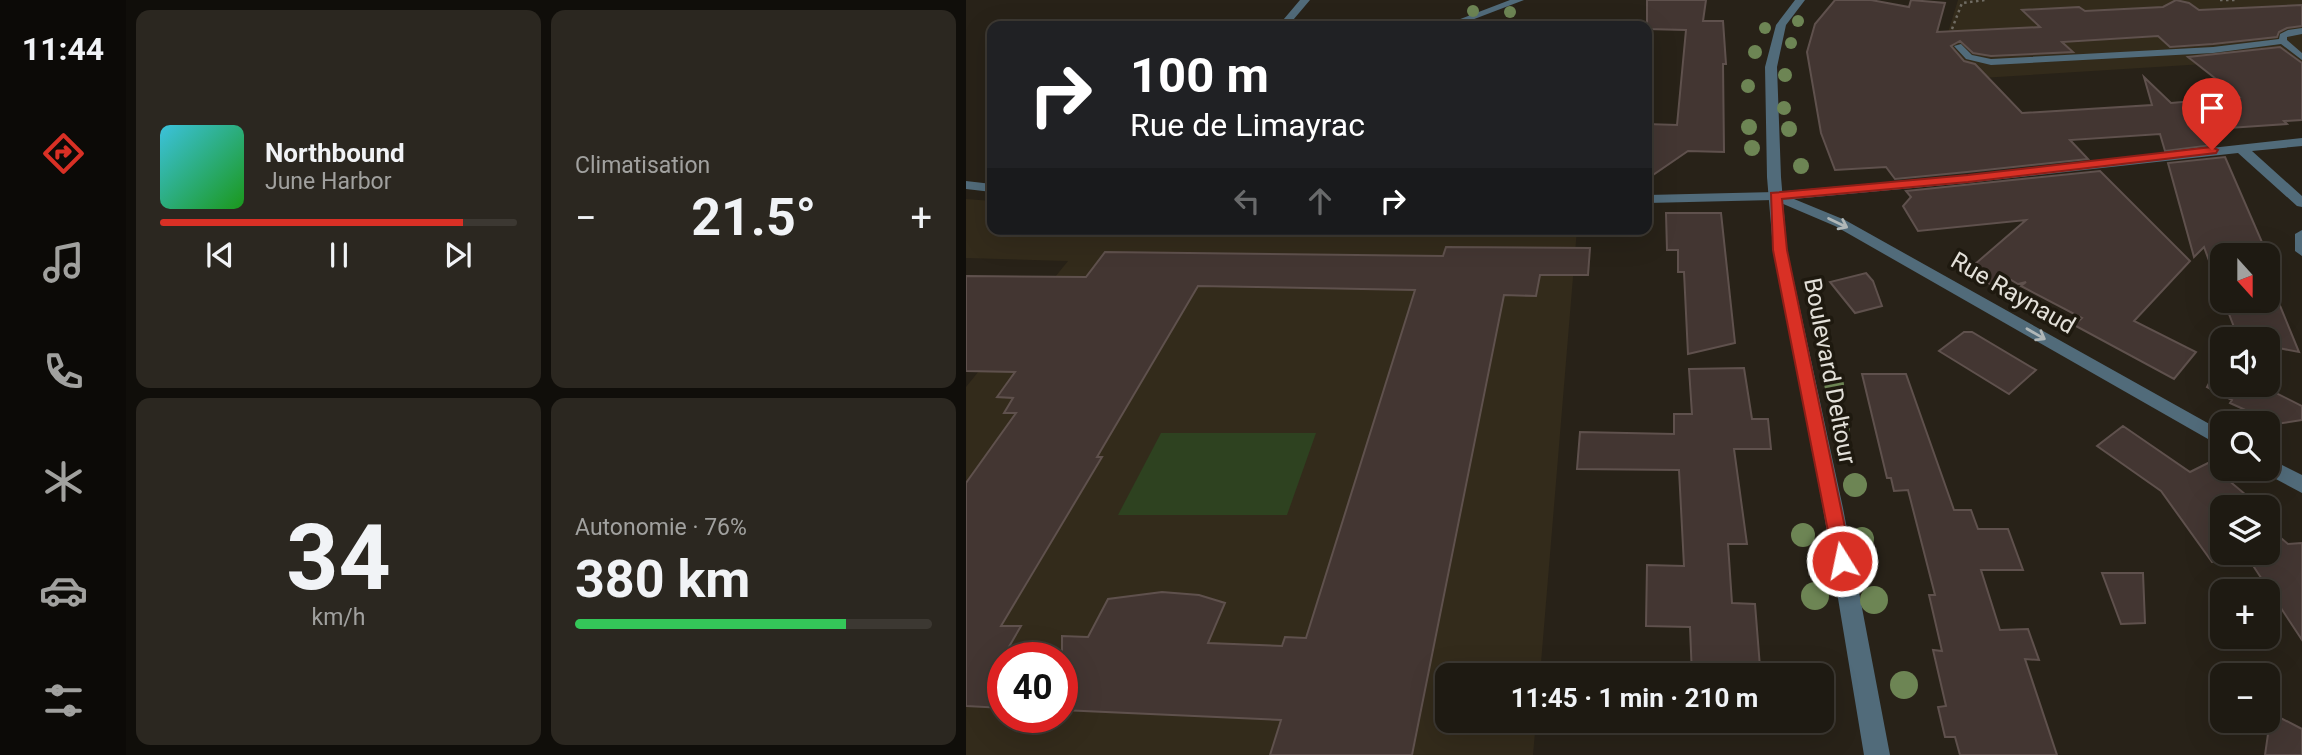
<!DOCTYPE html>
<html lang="fr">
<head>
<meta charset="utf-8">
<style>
  :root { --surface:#1e1a12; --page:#2b2720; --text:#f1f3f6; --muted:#a1a19f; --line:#3c3832; --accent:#d93025 }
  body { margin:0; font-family:Roboto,sans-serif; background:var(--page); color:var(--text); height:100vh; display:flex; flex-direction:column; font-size:26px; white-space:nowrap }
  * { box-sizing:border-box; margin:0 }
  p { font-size:23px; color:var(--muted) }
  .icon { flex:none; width:38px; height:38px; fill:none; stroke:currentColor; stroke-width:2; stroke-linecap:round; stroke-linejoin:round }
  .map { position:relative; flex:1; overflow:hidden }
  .drawer { display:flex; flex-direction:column; gap:10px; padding:10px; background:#100e0a; width:840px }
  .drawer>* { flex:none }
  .hud { position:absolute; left:21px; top:21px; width:665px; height:214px; border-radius:14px; box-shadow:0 7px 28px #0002,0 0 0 2px var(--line); background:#202124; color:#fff; overflow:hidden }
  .needle { width:46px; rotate:159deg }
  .tools { position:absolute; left:1244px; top:243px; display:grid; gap:14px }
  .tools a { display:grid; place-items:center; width:70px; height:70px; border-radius:14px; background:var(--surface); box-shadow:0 7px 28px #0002,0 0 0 2px var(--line); font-size:35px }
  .speed { position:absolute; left:21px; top:642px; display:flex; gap:14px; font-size:35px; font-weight:700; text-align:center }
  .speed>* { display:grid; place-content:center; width:91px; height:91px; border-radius:50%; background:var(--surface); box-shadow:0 7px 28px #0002,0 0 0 2px var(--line); line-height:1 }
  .speed .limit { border:10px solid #d22; background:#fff; color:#111 }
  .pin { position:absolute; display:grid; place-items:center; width:60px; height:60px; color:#fff; margin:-72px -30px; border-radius:50% 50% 50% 0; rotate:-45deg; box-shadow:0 0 7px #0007 }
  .pin .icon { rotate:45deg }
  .me { position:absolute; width:77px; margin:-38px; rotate:350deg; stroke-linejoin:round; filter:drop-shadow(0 0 5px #0008) }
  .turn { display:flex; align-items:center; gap:24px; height:147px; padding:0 28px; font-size:32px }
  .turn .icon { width:91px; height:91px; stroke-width:2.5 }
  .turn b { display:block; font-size:49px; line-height:60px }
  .lanes { display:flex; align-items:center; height:66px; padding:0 28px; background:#0003; justify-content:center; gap:35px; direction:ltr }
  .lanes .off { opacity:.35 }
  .big { font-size:52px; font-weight:700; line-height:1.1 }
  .drawer .tile { flex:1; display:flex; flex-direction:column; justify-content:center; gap:10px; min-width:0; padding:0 24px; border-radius:14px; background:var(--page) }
  .drawer .dial { align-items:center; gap:0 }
  .dial b { font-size:91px; line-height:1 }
  .song { display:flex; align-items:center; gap:21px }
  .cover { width:84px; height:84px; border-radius:10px; background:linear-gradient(135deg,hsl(190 70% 55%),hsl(120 70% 35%)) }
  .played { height:7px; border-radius:4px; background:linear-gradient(90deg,var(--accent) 85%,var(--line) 85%) }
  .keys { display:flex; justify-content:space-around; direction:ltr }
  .heat { display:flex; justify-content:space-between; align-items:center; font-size:38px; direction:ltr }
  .charge { height:10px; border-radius:5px; background:linear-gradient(90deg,#34c759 76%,var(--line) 0) }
  .drawer .tiles { flex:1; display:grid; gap:10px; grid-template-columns:repeat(2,1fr) }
  .trip { position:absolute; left:469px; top:663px; width:399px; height:70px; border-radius:14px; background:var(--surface); box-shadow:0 7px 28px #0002,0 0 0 2px var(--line); font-weight:700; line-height:70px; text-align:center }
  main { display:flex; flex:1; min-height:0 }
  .menu { display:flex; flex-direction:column; width:126px; justify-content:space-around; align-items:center; background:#0c0a07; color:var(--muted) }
  .menu .icon { width:49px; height:49px }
  .menu .on { color:var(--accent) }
  .menu b { font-size:32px; color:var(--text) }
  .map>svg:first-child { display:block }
  .built { fill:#332b1b; fill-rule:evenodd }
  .green { fill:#2e4220 }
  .building { fill:#433632; stroke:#5f514d; stroke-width:2 }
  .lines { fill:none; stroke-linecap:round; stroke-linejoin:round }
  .path { stroke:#706c63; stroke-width:2.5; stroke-dasharray:2.5 3.5; stroke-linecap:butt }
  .service { fill:#516b7a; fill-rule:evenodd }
  .minor { fill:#516b7a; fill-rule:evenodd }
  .tertiary { fill:#516b7a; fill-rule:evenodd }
  .tree { fill:#6d8554 }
  .oneway { stroke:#b0b7b8 }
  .route { fill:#d93025; stroke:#8d1f18; stroke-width:2 }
  .labels { text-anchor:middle; stroke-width:7; stroke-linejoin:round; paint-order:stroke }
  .street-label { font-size:24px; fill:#e3e0d9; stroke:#1e190f }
</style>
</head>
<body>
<main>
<nav class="menu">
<b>11:44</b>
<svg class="icon on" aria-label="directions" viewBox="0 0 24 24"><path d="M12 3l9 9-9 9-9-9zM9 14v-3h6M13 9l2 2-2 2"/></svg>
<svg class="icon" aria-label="music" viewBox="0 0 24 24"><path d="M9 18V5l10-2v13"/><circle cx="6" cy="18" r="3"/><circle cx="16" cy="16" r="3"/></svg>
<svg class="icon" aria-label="phone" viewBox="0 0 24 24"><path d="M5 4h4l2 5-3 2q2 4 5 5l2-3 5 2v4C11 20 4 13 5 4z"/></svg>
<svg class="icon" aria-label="climate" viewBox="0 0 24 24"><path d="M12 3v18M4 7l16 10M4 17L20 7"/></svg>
<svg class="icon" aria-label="car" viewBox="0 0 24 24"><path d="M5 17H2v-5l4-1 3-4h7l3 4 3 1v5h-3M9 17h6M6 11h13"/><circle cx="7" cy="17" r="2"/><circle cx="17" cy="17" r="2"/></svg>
<svg class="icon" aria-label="filters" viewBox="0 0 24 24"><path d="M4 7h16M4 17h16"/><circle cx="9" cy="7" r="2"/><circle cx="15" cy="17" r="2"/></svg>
</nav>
<section class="drawer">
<div class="tiles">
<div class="tile">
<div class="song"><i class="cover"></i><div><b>Northbound</b><p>June Harbor</p></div></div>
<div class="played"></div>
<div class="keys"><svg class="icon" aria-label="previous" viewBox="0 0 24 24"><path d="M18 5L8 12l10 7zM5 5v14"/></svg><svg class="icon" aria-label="pause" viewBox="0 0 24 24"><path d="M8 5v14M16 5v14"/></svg><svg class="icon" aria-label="next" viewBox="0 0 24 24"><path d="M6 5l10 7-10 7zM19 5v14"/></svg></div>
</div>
<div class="tile"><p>Climatisation</p>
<div class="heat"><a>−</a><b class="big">21.5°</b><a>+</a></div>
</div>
<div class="tile dial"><b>34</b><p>km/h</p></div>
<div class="tile"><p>Autonomie · 76%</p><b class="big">380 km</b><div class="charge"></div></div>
</div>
</section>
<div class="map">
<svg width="1336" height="755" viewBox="0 0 1336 755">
  <rect width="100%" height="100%" fill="#282218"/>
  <path class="built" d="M 992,0 L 1336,0 L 1336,71 L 1319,59 L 967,81 Z
    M 0,199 L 26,201 L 26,229 L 611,229 L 574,675 L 481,676 L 481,721 L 570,721 L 567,755 L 0,755 L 0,387 L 102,261 L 0,258 ZM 37,658 L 96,658 L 96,718 L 37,718 Z"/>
  <path class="green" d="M 195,433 L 350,433 L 321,515 L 152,515 Z"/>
  <path class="building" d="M 681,0 L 740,0 L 737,21 L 757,21 L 760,64 L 757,64 L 758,152 L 722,151 L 681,179 L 681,124 L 711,125 L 720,30 L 681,29 Z
    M 869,0 L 905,0 L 943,7 L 945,0 L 979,3 L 971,32 L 1074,27 L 1056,10 L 1113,7 L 1119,11 L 1197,7 L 1210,0 L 1223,3 L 1233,10 L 1336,5 L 1336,26 L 1321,28 L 1313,32 L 1311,37 L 1247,44 L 1204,47 L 1192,36 L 1096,42 L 1107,52 L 1025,56 L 1007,53 L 994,41 L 985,46 L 998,61 L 1009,64 L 1056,113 L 1186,105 L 1178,77 L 1205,103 L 1273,97 L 1222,57 L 1314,47 L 1336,63 L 1336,120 L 1318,121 L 1321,124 L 1232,130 L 1247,145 L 1199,151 L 1194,134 L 1104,140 L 1122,159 L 1001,172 L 929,179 L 920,167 L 869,170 L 855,133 L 841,52 L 849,24 Z
    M 1259,157 L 1302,256 L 1256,256 L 1256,296 L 1238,247 L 1228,257 L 1202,163 Z
    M 1134,171 L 1224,261 L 1168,321 L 1230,352 L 1208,379 L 1108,325 L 1116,318 L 1055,286 L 1060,282 L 1052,284 L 1045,280 L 1033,289 L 1001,271 L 1060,220 L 952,231 L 937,206 L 945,197 L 940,191 Z
    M 700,213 L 755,213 L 769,343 L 722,354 L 718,272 L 712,272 L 712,250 L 701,250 Z
    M 480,247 L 624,248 L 622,275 L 574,275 L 570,296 L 538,295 L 446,755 L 304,755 L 315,720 L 96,710 L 96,636 L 122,637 L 142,599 L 196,592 L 233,595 L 259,603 L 242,643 L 316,646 L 319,637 L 340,638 L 449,290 L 232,286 L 131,457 L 136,457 L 35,626 L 55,626 L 37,657 L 37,708 L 0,706 L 0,483 L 50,413 L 38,413 L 47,398 L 31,397 L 49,372 L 0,371 L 0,276 L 120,277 L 139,252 L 477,256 Z
    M 1302,256 L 1312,281 L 1306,280 L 1312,297 L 1310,296 L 1333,352 L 1302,346 L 1302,340 L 1273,340 L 1258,301 L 1302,301 Z
    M 900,273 L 907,281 L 916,306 L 889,313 L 864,282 Z
    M 998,332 L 1006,332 L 1070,370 L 1043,394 L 973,351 Z
    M 1253,364 L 1256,366 L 1256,385 L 1294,385 L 1336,406 L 1336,420 L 1310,424 L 1264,403 L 1266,400 L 1241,387 Z
    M 778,368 L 786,419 L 802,419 L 805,449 L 768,449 L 781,544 L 762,544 L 766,603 L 789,604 L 794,667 L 796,667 L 797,676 L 726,676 L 724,627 L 680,626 L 681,565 L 718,566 L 713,470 L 611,469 L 614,432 L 708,434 L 708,414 L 726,414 L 723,369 Z
    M 896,374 L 940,374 L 988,510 L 1005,510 L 1012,529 L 1042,529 L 1057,570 L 1015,570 L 1034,630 L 1062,629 L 1073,660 L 1059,659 L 1091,755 L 994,755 L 989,737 L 979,737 L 972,707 L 980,706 L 967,650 L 976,651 L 963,595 L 969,595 L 942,490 L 928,491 L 925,478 L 921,478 Z
    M 1157,426 L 1224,472 L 1242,463 L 1280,495 L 1270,500 L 1279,508 L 1256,508 L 1256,553 L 1302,553 L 1302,527 L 1322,544 L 1336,543 L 1336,640 L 1282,558 L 1246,562 L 1195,491 L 1131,446 Z
    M 1136,573 L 1177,573 L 1179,623 L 1155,624 Z
    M 1305,713 L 1336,729 L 1336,755 L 1299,755 Z
    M 728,721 L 802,721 L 803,726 L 728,727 Z"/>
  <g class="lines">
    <path class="path" d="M 1254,0 L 1271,0
      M 986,29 L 996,3 L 1019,0"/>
    <path class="service" d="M 1336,28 L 1336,34 L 1321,37 L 1321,40 L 1336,53 L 1336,60 L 1315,44 L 1247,53 L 1025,65 L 1000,59 L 988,46 L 995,44 L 1006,55 L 1025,59 L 1247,47 L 1313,39 L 1314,34 L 1322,30 Z"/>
    <path class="minor" d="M 334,0 L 344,0 L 322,26 L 312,26 Z
      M 544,0 L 558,0 L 490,26 L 476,26 Z
      M 1336,138 L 1336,146 L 1286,151 L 1336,196 L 1336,207 L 1331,206 L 1272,153 L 1001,183 L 828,199 L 879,220 L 1256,431 L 1256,447 L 869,226 L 808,200 L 681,203 L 681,195 L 809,192 L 1001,175 Z
      M 0,181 L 26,184 L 26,192 L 0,189 Z
      M 1336,230 L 1336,256 L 1329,251 L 1329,234 Z
      M 1302,458 L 1336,475 L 1336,493 L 1295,471 L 1294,469 L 1302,469 Z"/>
    <path class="tertiary" d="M 829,0 L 839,0 L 820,25 L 811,67 L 815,177 L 821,249 L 877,508 L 924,755 L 898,755 L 857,508 L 807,249 L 801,177 L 799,67 L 810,25 Z"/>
  </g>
  <g class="tree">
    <circle cx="507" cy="11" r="6"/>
    <circle cx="544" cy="12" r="6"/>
    <circle cx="832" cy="21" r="6"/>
    <circle cx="799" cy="28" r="6"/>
    <circle cx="825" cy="43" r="6"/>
    <circle cx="789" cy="52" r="7"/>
    <circle cx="819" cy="75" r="7"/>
    <circle cx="782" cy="86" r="7"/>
    <circle cx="818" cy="108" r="7"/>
    <circle cx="783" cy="127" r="8"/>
    <circle cx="823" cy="129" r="8"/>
    <circle cx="786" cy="148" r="8"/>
    <circle cx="835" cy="166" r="8"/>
    <circle cx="868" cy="384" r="10"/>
    <circle cx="874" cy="428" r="10"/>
    <circle cx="889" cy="485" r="12"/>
    <circle cx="837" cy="535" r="12"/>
    <circle cx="896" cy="539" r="12"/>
    <circle cx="849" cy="596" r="14"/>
    <circle cx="908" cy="600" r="14"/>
    <circle cx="938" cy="685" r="14"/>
  </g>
  <defs><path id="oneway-shaft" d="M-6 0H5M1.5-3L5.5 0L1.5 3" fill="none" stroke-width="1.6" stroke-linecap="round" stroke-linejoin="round" transform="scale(1.75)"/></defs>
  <g class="oneway">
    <use href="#oneway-shaft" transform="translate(872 223) rotate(26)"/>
    <use href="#oneway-shaft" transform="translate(1070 334) rotate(30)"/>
  </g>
  <path class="route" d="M 1246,147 L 1252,150 L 1250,153 L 1002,182 L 816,199 L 821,250 L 886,561 L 883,567 L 876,569 L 869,567 L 807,250 L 805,193 L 1002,175 Z"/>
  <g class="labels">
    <g class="street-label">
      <text transform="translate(1047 293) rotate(30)" y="8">Rue Raynaud</text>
      <text transform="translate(864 371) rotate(79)" y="8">Boulevard Deltour</text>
    </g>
  </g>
</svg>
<div class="tools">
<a><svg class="needle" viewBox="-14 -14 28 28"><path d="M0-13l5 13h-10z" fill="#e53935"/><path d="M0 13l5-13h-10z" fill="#a1a19f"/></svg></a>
<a><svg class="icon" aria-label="sound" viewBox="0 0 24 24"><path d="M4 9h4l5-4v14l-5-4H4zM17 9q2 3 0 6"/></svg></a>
<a><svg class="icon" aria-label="search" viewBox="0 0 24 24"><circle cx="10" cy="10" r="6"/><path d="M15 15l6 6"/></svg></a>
<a><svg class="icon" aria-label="layers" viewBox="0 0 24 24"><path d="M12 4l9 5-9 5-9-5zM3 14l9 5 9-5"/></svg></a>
<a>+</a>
<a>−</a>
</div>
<div class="speed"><div class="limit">40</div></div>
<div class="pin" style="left:1246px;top:150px;background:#d93025"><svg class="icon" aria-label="arrive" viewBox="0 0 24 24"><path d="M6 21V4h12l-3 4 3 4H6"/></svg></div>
<svg class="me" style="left:876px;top:561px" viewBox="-20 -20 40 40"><circle r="17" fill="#d93025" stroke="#fff" stroke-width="3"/><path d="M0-11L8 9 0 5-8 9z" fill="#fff"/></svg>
<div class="trip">11:45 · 1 min · 210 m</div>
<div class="hud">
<div class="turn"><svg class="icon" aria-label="right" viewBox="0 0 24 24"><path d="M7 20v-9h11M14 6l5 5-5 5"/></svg><div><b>100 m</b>Rue de Limayrac</div></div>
<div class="lanes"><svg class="icon off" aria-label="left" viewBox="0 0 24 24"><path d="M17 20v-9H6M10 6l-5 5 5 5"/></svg><svg class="icon off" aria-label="ahead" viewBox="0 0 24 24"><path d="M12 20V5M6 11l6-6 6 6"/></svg><svg class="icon" aria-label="right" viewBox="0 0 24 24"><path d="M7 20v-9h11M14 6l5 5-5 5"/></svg></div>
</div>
</div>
</main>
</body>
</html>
